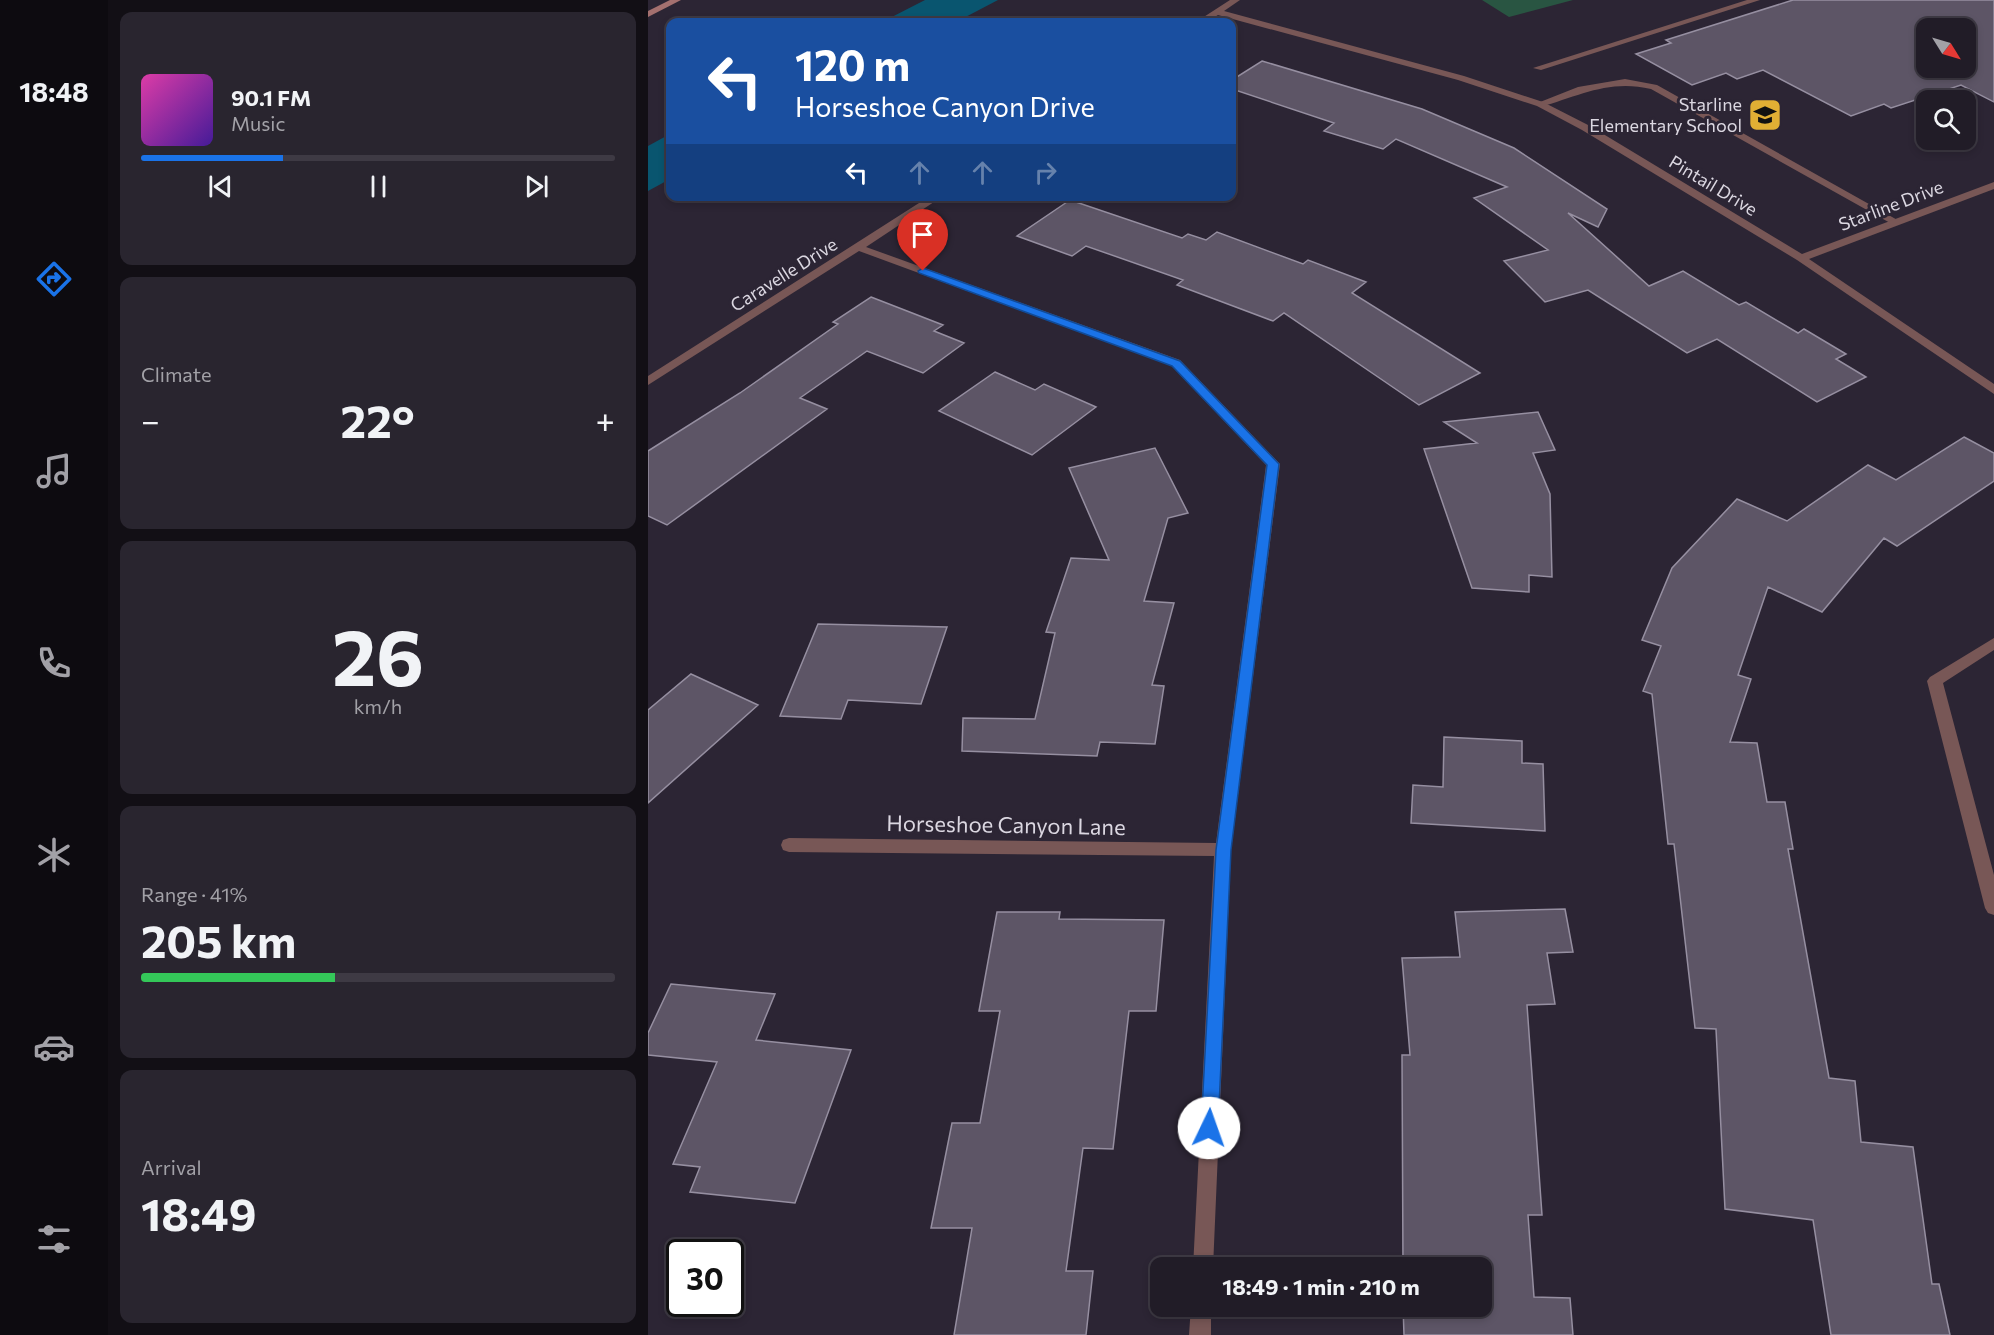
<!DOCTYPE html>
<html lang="en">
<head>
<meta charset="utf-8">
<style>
  :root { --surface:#211c27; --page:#29252f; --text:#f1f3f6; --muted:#a2a1a7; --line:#3e3a44; --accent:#1a73e8 }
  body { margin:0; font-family:Commissioner,sans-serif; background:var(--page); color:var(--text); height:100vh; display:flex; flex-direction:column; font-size:22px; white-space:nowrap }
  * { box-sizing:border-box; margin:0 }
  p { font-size:20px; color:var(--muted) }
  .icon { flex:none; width:33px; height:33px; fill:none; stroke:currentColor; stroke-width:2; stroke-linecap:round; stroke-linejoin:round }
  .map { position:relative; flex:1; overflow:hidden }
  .side { display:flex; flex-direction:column; gap:12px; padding:12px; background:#120f15; width:540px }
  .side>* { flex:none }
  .top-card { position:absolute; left:18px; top:18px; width:570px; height:183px; border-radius:12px; box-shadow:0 3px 9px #0003,0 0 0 2px var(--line); background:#1a4fa0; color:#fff; overflow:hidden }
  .needle { width:39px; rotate:127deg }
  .controls { position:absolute; left:1268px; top:18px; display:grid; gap:12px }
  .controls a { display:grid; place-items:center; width:60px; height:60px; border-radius:12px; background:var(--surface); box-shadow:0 3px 9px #0003,0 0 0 2px var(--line); font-size:30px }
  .speed { position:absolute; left:18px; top:1239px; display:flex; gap:12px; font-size:30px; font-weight:700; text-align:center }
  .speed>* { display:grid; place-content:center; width:78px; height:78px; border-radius:50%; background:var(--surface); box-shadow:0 3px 9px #0003,0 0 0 2px var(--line); line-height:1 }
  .speed .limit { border:3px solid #111; border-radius:9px; background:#fff; color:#111 }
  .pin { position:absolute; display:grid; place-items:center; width:51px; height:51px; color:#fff; margin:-62px -26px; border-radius:50% 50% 50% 0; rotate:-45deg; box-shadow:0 0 6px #0007 }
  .pin .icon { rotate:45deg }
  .me { position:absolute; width:66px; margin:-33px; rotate:3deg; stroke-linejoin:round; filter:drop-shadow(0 0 4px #0008) }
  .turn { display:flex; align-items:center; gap:21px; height:126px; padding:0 30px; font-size:27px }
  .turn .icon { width:78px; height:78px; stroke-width:2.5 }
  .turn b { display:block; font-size:42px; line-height:51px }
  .lanes { display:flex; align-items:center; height:57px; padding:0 30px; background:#0003; justify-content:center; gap:30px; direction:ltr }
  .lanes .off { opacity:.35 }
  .big { font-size:45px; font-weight:700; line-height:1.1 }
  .side .widget { flex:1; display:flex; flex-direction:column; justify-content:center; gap:9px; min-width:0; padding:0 21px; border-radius:12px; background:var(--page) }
  .side .dial { align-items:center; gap:0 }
  .dial b { font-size:78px; line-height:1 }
  .song { display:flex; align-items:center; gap:18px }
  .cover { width:72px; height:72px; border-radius:9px; background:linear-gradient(135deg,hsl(320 70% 55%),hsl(260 70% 35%)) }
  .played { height:6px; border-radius:3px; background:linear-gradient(90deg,var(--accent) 30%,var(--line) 30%) }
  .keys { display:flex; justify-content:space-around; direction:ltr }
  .heat { display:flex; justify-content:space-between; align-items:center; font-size:33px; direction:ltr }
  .charge { height:9px; border-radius:4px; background:linear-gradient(90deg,#34c759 41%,var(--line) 0) }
  .trip { position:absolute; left:502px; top:1257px; width:342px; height:60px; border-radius:12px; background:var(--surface); box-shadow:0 3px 9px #0003,0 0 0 2px var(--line); font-weight:700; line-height:60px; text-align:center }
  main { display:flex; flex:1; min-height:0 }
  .dock { display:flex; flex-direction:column; width:108px; justify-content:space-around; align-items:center; background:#0d0b10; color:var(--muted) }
  .dock .icon { width:42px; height:42px }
  .dock .active { color:var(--accent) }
  .dock b { font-size:27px; color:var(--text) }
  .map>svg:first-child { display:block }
  .green { fill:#295542 }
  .water { fill:#09556f }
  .building { fill:#5d5566; stroke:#968fa1; stroke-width:1.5; fill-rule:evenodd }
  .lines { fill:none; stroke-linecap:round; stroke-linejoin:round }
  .lane { fill:#785756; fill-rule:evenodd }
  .street { fill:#785756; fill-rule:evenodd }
  .secondary { fill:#a4706f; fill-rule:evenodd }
  .route { fill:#1a73e8; stroke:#114b97; stroke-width:1.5 }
  .labels { text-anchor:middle; stroke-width:6; stroke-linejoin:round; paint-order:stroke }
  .far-poi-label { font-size:18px; fill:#dbd7e1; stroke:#2c2534; text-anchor:end }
  .far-street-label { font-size:18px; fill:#dbd7e1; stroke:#2c2534 }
  .street-label { font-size:22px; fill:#dbd7e1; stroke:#2c2534 }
</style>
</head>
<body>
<main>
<nav class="dock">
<b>18:48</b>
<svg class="icon active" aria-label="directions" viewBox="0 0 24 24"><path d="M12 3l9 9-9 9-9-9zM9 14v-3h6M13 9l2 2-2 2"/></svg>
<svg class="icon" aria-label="music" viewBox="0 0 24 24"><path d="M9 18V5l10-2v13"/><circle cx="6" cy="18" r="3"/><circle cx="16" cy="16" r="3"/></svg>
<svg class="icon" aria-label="phone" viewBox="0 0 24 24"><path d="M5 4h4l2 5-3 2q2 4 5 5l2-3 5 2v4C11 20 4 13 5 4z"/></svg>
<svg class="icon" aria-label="climate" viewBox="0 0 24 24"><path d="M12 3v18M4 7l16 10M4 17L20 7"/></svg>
<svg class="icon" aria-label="car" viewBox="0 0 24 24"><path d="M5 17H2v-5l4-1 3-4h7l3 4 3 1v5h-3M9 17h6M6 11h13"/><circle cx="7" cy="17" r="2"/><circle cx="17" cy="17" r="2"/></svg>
<svg class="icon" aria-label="filters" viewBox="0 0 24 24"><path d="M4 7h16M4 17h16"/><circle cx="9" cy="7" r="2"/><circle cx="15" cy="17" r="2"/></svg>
</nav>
<section class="side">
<div class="widget">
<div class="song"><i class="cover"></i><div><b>90.1 FM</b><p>Music</p></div></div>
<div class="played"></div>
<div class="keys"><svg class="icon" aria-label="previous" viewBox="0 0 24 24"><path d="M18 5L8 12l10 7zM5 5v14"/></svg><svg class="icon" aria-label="pause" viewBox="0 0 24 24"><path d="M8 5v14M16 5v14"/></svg><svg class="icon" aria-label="next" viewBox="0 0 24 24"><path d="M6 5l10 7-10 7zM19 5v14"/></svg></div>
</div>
<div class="widget"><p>Climate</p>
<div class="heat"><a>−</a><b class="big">22°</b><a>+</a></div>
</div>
<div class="widget dial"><b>26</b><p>km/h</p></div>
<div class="widget"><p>Range · 41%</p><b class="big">205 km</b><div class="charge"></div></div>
<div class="widget"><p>Arrival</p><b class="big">18:49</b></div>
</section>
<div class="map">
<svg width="1346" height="1335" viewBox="0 0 1346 1335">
  <rect width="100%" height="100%" fill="#2c2534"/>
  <path class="green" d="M 834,0 L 925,0 L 861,17 Z"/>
  <path class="water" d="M 277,0 L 350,0 L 308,22 L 234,22 Z
    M 22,134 L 22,179 L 0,191 L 0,146 Z"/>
  <path class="building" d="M 1145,0 L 1346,0 L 1346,102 L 1313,85 L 1243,108 L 1236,104 L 1203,116 L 1115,70 L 1089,79 L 1078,73 L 1044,85 L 988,54 L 1023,43 L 1018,40 ZM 1278,28 L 1317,28 L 1317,68 L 1278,68 Z
    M 614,61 L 774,109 L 866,148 L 959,209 L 950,227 L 920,213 L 1001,286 L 1035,271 L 1091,305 L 1098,302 L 1150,333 L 1156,329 L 1198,354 L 1188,359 L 1218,377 L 1169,402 L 1069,339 L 1039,353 L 940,290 L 897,302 L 856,261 L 900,250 L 826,198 L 859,187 L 748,139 L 735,149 L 676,131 L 686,123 L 584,89 L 584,80 Z
    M 422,200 L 534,238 L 540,234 L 558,240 L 569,232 L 655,264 L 660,260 L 718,282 L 704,293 L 832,373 L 771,405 L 636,313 L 625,321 L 529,285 L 535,280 L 438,246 L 424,256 L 369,236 Z
    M 223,297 L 295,325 L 286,331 L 316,343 L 275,373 L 219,351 L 152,398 L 179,409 L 19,525 L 0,516 L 0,451 L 92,393 L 190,324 L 185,322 Z
    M 347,372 L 387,390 L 396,384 L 448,407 L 384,455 L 291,411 Z
    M 890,412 L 907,450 L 885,453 L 902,494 L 904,577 L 881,575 L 881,592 L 824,588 L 776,449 L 829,443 L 796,422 Z
    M 1316,437 L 1346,453 L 1346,481 L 1249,546 L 1236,538 L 1174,612 L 1120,587 L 1090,675 L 1103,679 L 1082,742 L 1109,743 L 1119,802 L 1137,802 L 1145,849 L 1140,849 L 1181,1078 L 1207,1081 L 1213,1142 L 1265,1147 L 1284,1284 L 1291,1284 L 1302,1335 L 1183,1335 L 1165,1220 L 1077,1209 L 1068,1029 L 1047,1028 L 1026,844 L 1020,844 L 1004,694 L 995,691 L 1013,646 L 994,640 L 1024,568 L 1089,499 L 1139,521 L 1220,465 L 1248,480 Z
    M 507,448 L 540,513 L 520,518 L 496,601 L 526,603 L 504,685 L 516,686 L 507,744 L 452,742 L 449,756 L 314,751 L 315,718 L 387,719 L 407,633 L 398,632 L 423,558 L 461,560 L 421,468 Z
    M 170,624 L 299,627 L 273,704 L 200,700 L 193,719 L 132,716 Z
    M 43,674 L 110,705 L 0,803 L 0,710 Z
    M 796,737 L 874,741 L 874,763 L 895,764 L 897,831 L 763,823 L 765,785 L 795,787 Z
    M 917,909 L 925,952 L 899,953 L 907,1004 L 879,1005 L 894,1215 L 880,1215 L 886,1297 L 922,1298 L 925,1335 L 756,1335 L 755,1306 L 834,1306 L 834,1268 L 755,1268 L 754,1055 L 762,1055 L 754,958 L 812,957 L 807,912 Z
    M 349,912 L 412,912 L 411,919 L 516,920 L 508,1011 L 481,1011 L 465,1149 L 435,1148 L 418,1271 L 445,1271 L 438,1335 L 306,1335 L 324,1228 L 283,1228 L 304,1123 L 332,1123 L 352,1011 L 331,1011 Z
    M 23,984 L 127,994 L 108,1040 L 203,1050 L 147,1203 L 42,1192 L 52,1167 L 25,1164 L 69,1062 L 0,1055 L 0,1033 Z"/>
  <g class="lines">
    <path class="lane" d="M 1099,0 L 1112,0 L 893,70 L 885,68 Z
      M 977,79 L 1009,85 L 1253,222 L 1244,224 L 1003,89 C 961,79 931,96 892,107 L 887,104 L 930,87 Z"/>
    <path class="street" d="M 582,0 L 592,0 L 576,11 L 816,76 L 895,102 L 942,126 L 1154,254 L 1346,182 L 1346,189 L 1161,259 L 1346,384 L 1346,394 L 1149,260 L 934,130 L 889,106 L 810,80 L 570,15 L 558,22 L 548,22 Z
      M 282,196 L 295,196 L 218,247 L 532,360 L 632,464 L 583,850 L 565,1268 L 545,1268 L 566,856 L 141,852 L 135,850 L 133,845 L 135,840 L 141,838 L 568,843 L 618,465 L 524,366 L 211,251 L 0,385 L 0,376 Z
      M 1346,638 L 1346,650 L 1295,683 L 1346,875 L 1346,915 L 1340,913 L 1337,908 L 1279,681 L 1282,677 Z
      M 543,1306 L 563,1306 L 563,1335 L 541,1335 Z"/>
    <path class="secondary" d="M 22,0 L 33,0 L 0,17 L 0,11 Z"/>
  </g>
  <path class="route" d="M 275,268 L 532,361 L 631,464 L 583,850 L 570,1128 L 568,1134 L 561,1136 L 555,1134 L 553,1128 L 568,850 L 619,465 L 524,366 L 271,273 L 270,271 Z"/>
  <defs>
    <symbol id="school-square" viewBox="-11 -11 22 22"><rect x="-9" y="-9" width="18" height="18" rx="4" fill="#e1af34" stroke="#2c2534"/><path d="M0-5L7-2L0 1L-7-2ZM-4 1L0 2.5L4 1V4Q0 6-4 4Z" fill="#111"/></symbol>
  </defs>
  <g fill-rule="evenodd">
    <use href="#school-square" x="1098" y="96" width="38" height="38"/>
  </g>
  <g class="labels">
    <g class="far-poi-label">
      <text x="1094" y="111">Starline<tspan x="1094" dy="21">Elementary School</tspan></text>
    </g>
    <g class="far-street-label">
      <text transform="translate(1065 186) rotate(31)" y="6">Pintail Drive</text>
      <text transform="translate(1243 206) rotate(-21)" y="6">Starline Drive</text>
      <text transform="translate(136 275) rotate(-32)" y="6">Caravelle Drive</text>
    </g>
    <g class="street-label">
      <text transform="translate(358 825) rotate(1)" y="8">Horseshoe Canyon Lane</text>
    </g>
  </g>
</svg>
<div class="controls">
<a><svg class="needle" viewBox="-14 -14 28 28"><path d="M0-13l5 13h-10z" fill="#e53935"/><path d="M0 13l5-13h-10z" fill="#a2a1a7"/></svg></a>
<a><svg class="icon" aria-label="search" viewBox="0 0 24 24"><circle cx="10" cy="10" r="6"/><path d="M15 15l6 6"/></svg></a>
</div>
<div class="speed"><div class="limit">30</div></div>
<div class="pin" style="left:275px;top:271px;background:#d93025"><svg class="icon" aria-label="arrive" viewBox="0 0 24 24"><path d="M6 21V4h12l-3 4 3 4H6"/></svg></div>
<svg class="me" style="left:561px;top:1128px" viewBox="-20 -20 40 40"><circle r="19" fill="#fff"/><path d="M0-13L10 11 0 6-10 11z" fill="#1a73e8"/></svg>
<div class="trip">18:49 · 1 min · 210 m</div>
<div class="top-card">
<div class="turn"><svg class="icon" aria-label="left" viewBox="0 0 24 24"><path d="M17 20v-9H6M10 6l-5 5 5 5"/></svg><div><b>120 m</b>Horseshoe Canyon Drive</div></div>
<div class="lanes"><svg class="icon" aria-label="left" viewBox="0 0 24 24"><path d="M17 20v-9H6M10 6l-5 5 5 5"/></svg><svg class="icon off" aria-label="ahead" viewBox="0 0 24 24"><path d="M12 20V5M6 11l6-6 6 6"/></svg><svg class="icon off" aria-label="ahead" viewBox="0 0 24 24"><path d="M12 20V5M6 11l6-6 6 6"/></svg><svg class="icon off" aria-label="right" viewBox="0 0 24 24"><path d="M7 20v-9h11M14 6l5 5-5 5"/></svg></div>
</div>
</div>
</main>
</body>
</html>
